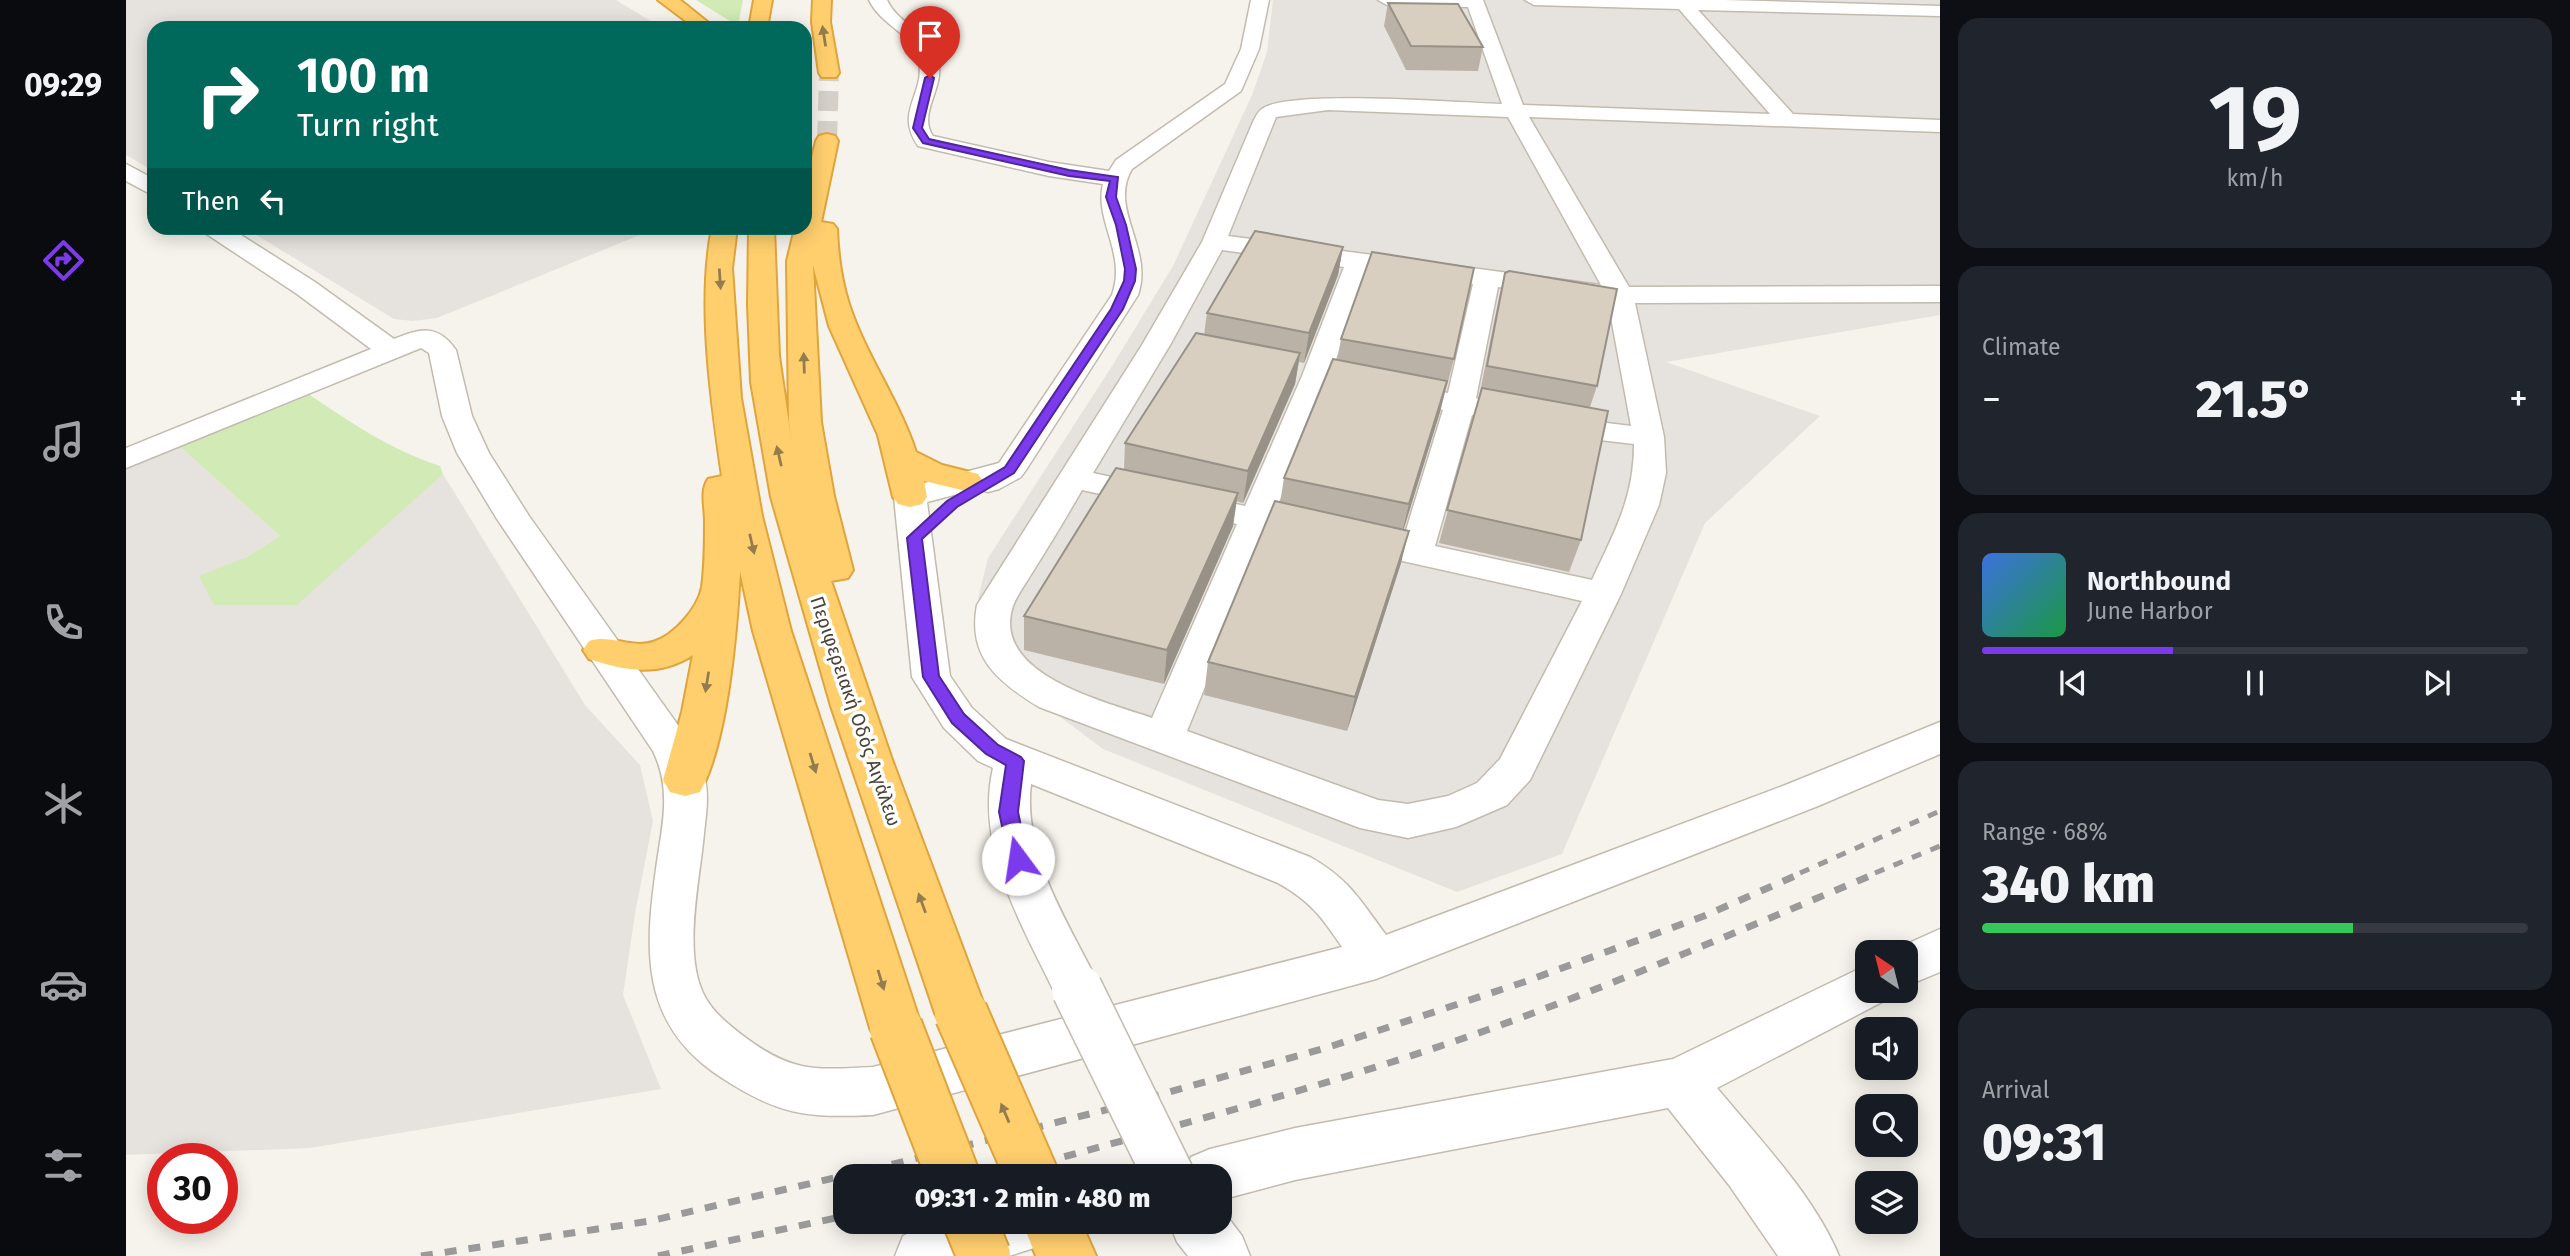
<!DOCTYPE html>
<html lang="en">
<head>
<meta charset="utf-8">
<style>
  :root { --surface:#171b24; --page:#20242c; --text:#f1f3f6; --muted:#9ea1a6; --line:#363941; --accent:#7c3aed }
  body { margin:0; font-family:"Fira Sans",sans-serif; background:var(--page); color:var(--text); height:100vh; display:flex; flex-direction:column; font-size:26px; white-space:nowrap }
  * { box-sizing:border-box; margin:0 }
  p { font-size:23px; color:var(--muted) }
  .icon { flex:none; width:38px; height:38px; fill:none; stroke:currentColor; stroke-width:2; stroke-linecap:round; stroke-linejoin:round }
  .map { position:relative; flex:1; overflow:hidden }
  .drawer { display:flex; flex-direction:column; gap:18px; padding:18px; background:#0d0f14; width:630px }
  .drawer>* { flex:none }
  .guide { position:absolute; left:21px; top:21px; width:665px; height:214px; border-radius:21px; box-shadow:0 4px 18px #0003; background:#00695c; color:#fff; overflow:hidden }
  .needle { width:46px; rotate:325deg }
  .tools { position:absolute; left:1729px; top:940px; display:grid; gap:14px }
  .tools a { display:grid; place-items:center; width:63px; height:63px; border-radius:14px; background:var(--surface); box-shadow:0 4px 18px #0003; font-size:35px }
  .speed { position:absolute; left:21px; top:1143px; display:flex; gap:14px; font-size:35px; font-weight:700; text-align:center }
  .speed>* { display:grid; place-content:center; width:91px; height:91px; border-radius:50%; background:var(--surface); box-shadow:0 4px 18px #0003; line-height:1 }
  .speed .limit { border:10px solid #d22; background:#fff; color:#111 }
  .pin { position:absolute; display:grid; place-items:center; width:60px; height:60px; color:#fff; margin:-72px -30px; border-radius:50% 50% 50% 0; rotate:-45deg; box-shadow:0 0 7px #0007 }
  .pin .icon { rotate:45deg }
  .me { position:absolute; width:77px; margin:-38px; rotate:346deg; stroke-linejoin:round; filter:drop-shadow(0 0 5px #0008) }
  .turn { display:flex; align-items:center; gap:24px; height:147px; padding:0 35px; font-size:32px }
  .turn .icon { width:91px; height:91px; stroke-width:2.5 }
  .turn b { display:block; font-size:49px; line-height:60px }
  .then { display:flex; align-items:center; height:66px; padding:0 35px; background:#0003; gap:14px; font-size:26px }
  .big { font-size:52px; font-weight:800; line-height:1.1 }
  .drawer .widget { flex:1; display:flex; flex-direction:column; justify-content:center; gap:10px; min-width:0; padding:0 24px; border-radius:21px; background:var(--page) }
  .drawer .dial { align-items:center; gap:0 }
  .dial b { font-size:91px; line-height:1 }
  .song { display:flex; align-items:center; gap:21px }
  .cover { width:84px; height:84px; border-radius:10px; background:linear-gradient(135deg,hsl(220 70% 55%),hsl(140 70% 35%)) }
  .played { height:7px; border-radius:4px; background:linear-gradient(90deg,var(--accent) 35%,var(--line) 35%) }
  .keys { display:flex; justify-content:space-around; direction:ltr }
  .heat { display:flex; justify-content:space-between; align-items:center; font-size:38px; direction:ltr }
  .charge { height:10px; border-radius:5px; background:linear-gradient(90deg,#34c759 68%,var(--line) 0) }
  .trip { position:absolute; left:707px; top:1164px; width:399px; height:70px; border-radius:21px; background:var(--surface); box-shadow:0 4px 18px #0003; font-weight:800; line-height:70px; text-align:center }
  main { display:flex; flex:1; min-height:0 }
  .tabs { display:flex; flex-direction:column; width:126px; justify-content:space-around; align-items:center; background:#090b0e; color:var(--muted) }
  .tabs .icon { width:49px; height:49px }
  .tabs .on { color:var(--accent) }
  .tabs b { font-size:32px; color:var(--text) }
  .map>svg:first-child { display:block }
  .industrial { fill:#e6e2dd }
  .green { fill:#d2eab5 }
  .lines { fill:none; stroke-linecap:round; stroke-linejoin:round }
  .highway-tunnel { stroke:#d4d0c8; stroke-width:20; stroke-dasharray:20 10; stroke-linecap:butt }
  .minor-casing { stroke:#c2bbae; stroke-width:3 }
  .highway-casing { stroke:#e0a43c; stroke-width:4 }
  .minor { fill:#fff; fill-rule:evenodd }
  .highway { fill:#ffcf6e; fill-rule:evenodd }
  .rail-far1 { stroke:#9a9a9a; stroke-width:5; stroke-dasharray:10 10; stroke-linecap:butt }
  .rail { stroke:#9a9a9a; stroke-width:7; stroke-dasharray:12 12; stroke-linecap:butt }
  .minor-bridge-casing { stroke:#c2bbae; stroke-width:53; stroke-linecap:butt }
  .highway-bridge-casing { stroke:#e0a43c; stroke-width:56; stroke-linecap:butt }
  .minor-bridge { stroke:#fff; stroke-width:50 }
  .highway-bridge { stroke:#ffcf6e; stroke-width:52 }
  .wall { fill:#bab2a6 }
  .shaded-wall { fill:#979187 }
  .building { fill:#d8cfc1; stroke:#979187; stroke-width:2 }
  .oneway { fill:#937c4e }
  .route { fill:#7c3aed; stroke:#51269a; stroke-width:2 }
  .labels { text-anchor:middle; stroke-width:7; stroke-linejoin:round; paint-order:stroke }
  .street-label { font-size:19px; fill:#4b4439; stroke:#fff }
</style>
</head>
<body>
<main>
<nav class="tabs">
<b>09:29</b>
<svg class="icon on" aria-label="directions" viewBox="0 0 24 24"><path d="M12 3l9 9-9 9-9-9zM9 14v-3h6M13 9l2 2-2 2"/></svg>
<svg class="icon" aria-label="music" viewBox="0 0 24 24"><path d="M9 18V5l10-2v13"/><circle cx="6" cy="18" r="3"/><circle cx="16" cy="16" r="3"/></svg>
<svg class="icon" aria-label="phone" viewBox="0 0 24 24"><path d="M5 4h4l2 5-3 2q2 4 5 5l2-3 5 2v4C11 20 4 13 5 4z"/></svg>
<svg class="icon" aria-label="climate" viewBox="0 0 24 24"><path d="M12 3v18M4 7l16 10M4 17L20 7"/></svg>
<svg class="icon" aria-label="car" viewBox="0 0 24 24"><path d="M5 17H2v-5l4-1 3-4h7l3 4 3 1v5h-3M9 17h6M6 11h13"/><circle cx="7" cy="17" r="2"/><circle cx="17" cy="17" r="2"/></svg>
<svg class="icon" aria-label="filters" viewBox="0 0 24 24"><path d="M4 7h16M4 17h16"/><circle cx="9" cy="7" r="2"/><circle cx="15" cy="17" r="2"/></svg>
</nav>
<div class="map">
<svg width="1814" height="1256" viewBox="0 0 1814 1256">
  <rect width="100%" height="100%" fill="#f6f3ec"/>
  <path class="industrial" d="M 0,0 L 490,0 L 536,28 L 28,28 L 28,171 L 0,155 Z
    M 1147,0 L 1814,0 L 1814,315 L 1540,362 L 1694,416 L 1579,523 L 1436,854 L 1331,892 L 977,749 L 921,707 L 851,639 L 852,598 L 862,558 L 988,363 L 1047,266 L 1126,95 L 1141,52 Z
    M 119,228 L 531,228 L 311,318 L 287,321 L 268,319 Z
    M 51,444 L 154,536 L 121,557 L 73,576 L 301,486 L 317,474 L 459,705 L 514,765 L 527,821 L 509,914 L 497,995 L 535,1089 L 184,1148 L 0,1155 L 0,467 Z"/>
  <path class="green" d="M 570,0 L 617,0 L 612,26 Z
    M 178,391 C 221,420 264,450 314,466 L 317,474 L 171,605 L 88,605 L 73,576 L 121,557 L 154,536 L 51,444 Z"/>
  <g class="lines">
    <path class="highway-tunnel" d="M 701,141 L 703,73"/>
    <defs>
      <path id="minor" d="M 743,0 L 761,0 C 773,27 810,33 813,67 C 816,90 792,115 807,136 L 923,162 L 983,171 L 990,160 L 1099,84 L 1115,49 L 1125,0 L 1143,0 L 1133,49 L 1115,91 L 1006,169 C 982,209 1028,248 1012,295 L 900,470 L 895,477 L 873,489 L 862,492 L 851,489 L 801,502 L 824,676 L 846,708 L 880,739 L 1184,857 C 1223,879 1234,900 1260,935 L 1662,784 L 1814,722 L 1814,754 L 1692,806 L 1250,979 L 747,1115 C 680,1118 653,1115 596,1078 C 510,1023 519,944 532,855 C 538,818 544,786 527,751 L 371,519 L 331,453 L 316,416 L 303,353 L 295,348 L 0,468 L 0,448 L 245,349 L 171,294 L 79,233 L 76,228 L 104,228 L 189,282 L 268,339 C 293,329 311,323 330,350 L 346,416 L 363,453 L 403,516 L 559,735 C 567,749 576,764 579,779 C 583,797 580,815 578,833 C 574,879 556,955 579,997 C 588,1013 602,1024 616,1035 C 666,1073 688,1070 747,1067 L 1216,947 C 1196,917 1184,901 1152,883 L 905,784 C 896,857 945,926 975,989 L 968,1004 L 951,1010 L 934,1004 C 900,931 848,851 867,768 L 852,761 L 818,728 L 786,677 L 768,497 L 772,490 L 873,463 L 986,295 C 1001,253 968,221 977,184 L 923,176 L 792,146 C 767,110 802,93 792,57 C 786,34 755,25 743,0 Z
        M 1252,0 L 1357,0 L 1397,105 L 1644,114 L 1553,9 L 1408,5 L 1399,0 L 1598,0 L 1814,6 L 1814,16 L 1572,10 L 1667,114 L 1814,120 L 1814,132 L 1403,117 L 1503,287 L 1814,286 L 1814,302 L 1509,303 L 1538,437 L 1540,473 L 1533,505 L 1495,594 L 1404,780 L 1381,805 L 1330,827 L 1282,838 L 1234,828 L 913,707 C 872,682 841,657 851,605 L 1016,345 L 1076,242 L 1127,122 C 1129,118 1132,111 1136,109 C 1161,89 1336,103 1376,104 L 1342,7 L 1261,5 ZM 1202,110 L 1382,117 L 1475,285 L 1102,236 L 1150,117 ZM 1096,250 L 1218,267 L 1176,376 L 1119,506 L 967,473 L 1044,345 ZM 1242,270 L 1347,284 L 1322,393 L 1268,382 L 1258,385 L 1253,391 L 1258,397 L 1317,410 L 1277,540 L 1149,512 L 1204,376 ZM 1372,287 L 1482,301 L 1505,426 L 1465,421 L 1350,398 ZM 1346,415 L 1465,439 L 1508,444 C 1508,499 1488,532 1466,580 L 1309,546 ZM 956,490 L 1111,524 L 1026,718 C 981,702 864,675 887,606 C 891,595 900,583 906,573 C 923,546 940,518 956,490 ZM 1142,531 L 1456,601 L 1374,759 L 1351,783 L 1322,796 L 1282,804 L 1252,800 L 1061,731 Z
        M 0,164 L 28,179 L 28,196 L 0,181 Z
        M 1814,929 L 1814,972 L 1780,986 L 1780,952 L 1763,952 Z
        M 1741,965 L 1741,990 L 1763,990 L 1758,1001 L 1591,1088 C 1634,1140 1687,1194 1713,1256 L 1652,1256 L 1603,1185 L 1542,1108 L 1169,1180 L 1094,1200 L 1094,1176 L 1057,1176 L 1065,1157 L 1084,1149 L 1169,1128 L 1547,1059 Z
        M 1094,1207 L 1116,1236 L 1124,1256 L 1062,1256 L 1051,1242 L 1043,1222 L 1094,1222 Z
        M 804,1222 L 935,1222 L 927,1242 L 883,1256 L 769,1256 L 777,1236 Z"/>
      <path id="highway" d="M 532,0 L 554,0 L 589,28 L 569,28 Z
        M 628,0 L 646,0 L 641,28 L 623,28 Z
        M 687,0 L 705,0 L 704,22 L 713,73 L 710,77 L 696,77 L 693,73 L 686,22 Z
        M 701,134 L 709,136 L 712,141 L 695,222 L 707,224 L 711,229 C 712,255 715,279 723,304 C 740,356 773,400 790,452 L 816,465 L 852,474 L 857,481 L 852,488 L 840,491 L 798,481 L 801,497 L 796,504 L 784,507 L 772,504 L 767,497 L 752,435 L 703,326 L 687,265 L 695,422 L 708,496 L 727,570 L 722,578 L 705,581 L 765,757 L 861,1013 L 853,1029 L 835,1036 L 817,1029 L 809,1013 L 705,706 L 645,497 L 625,382 L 622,305 L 623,228 L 648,228 L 653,356 L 666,445 L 663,422 L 661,261 L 669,228 L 679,228 L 679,186 L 690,141 L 693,136 Z
        M 586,228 L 611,228 L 606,268 L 615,398 L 636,516 L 665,631 L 796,1028 L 788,1044 L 770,1051 L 752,1044 L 744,1028 L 627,631 L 614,571 C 611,630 602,741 574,792 L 559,796 L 544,792 L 537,780 L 556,712 L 567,655 C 533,677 499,671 463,659 L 457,650 L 463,641 C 485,634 505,649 527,642 C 548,636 572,608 576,587 C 579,566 579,542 579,521 C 579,507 574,491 582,479 L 596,476 C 585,401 571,302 586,228 Z
        M 896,1222 L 955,1222 L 970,1256 L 910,1256 Z"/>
    </defs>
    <use href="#minor" class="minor-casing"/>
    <use href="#highway" class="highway-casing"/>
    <use href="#minor" class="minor"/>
    <use href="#highway" class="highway"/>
    <path class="rail-far1" d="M 1674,873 L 1814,811
      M 1749,873 L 1814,846"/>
    <path class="rail" d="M 869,1176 C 1033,1130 1200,1087 1361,1030 C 1494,982 1623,927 1753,872
      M 295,1256 L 524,1221 L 776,1162 L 983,1109 L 1203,1047 L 1398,982 L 1578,916 L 1678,872
      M 532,1256 L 719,1216"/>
    <defs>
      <path id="minor-bridge" d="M 951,989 L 1043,1176"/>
      <path id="highway-bridge" d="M 835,1013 L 906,1176
        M 770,1028 L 827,1176
        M 844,1222 L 858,1256"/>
    </defs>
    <use href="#minor-bridge" class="minor-bridge-casing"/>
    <use href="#highway-bridge" class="highway-bridge-casing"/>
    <use href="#minor-bridge" class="minor-bridge"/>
    <use href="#highway-bridge" class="highway-bridge"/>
  </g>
  <path class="wall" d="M 1262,3 L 1357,47 L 1352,71 L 1280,70 L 1258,26 Z
    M 1217,247 L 1212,275 L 1178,363 L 1173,362 L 1169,384 L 1117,503 L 1110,501 L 1107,526 L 1038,684 L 898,650 L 898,616 L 998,469 L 999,443 L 1078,335 L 1081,313 Z
    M 1379,273 L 1471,386 L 1464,407 L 1455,540 L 1443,572 L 1313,543 L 1353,397 L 1372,302 Z
    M 1215,339 L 1328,359 L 1314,412 L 1278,529 L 1275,563 L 1221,731 L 1078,695 L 1082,662 L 1154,503 L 1158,478 L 1211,360 Z"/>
  <path class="shaded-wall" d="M 1217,247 L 1212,275 L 1178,363 L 1183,333 Z
    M 1174,353 L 1169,384 L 1117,503 L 1122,471 Z
    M 1321,381 L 1314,412 L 1275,537 L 1283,504 Z
    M 1112,493 L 1107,526 L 1038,684 L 1041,650 Z
    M 1283,531 L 1275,563 L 1221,731 L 1229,697 Z"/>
  <path class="building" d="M 1262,3 L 1332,4 L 1357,47 L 1285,46 Z
    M 1129,231 L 1217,247 L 1183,333 L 1081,313 Z
    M 1246,252 L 1348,268 L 1328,359 L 1215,339 Z
    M 1383,271 L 1491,289 L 1471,386 L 1361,366 L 1379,273 Z
    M 1070,333 L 1174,353 L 1122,471 L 999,443 Z
    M 1207,359 L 1321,381 L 1283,504 L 1158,478 Z
    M 1356,388 L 1482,411 L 1455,540 L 1321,510 Z
    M 990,468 L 1112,493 L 1041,650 L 898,616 Z
    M 1149,501 L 1283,531 L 1229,697 L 1082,662 Z"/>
  <defs><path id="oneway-solid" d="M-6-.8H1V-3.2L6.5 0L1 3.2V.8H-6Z" transform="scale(1.75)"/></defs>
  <g class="oneway">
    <use href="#oneway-solid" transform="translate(698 36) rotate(-99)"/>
    <use href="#oneway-solid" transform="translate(594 279) rotate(86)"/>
    <use href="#oneway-solid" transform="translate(678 363) rotate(-92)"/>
    <use href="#oneway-solid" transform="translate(653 456) rotate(-103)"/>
    <use href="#oneway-solid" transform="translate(626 544) rotate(77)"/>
    <use href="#oneway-solid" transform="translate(581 682) rotate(99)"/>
    <use href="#oneway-solid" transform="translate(687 763) rotate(73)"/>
    <use href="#oneway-solid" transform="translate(796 903) rotate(-110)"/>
    <use href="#oneway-solid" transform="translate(755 980) rotate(73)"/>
    <use href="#oneway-solid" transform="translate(879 1113) rotate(-113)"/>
  </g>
  <path class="route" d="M 804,75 L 808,78 L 796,128 L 803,139 L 943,170 L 992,177 L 990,197 L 1000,225 L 1010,269 L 1009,281 L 997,309 L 888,473 L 831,507 L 796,539 L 813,676 L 838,714 L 872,745 L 895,757 L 898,761 L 892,812 L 902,859 L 899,864 L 892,867 L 886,864 L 883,859 L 873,812 L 880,765 L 860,754 L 826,723 L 797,677 L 781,538 L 821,501 L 879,467 L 985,309 L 998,281 L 999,269 L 990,225 L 980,197 L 984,181 L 943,176 L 797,143 L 787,128 L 799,78 Z"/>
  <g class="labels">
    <g class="street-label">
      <text transform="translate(730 711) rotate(71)" y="7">Περιφερειακή Οδός Αιγάλεω</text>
    </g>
  </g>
</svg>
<div class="tools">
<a><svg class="needle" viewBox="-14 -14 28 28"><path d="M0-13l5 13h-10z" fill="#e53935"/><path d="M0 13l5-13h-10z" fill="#9ea1a6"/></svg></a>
<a><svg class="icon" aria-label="sound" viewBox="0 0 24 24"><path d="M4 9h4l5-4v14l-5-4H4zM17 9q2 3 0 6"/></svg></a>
<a><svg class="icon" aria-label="search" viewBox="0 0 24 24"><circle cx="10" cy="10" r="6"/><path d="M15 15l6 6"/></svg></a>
<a><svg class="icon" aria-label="layers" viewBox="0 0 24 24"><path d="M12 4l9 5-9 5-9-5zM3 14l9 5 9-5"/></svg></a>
</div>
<div class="speed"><div class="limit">30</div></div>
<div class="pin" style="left:804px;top:78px;background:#d93025"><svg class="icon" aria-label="arrive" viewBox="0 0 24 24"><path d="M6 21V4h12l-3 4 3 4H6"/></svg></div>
<svg class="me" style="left:892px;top:859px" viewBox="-20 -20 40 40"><circle r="19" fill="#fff"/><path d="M0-13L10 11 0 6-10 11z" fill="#7c3aed"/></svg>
<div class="trip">09:31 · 2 min · 480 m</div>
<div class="guide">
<div class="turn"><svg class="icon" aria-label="right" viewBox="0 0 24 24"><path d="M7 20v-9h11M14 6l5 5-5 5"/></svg><div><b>100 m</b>Turn right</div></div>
<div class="then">Then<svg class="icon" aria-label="left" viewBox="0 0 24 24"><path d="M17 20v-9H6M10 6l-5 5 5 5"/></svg></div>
</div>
</div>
<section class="drawer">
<div class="widget dial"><b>19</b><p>km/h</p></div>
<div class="widget"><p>Climate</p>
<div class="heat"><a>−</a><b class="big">21.5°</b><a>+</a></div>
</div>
<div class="widget">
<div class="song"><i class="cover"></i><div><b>Northbound</b><p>June Harbor</p></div></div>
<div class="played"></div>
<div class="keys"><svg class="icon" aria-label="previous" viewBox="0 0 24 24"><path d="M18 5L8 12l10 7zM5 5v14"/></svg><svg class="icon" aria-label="pause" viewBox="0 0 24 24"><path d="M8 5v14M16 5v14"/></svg><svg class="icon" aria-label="next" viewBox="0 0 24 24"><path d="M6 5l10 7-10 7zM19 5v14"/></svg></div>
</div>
<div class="widget"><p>Range · 68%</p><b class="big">340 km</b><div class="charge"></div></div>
<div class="widget"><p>Arrival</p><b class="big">09:31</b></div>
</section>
</main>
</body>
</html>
